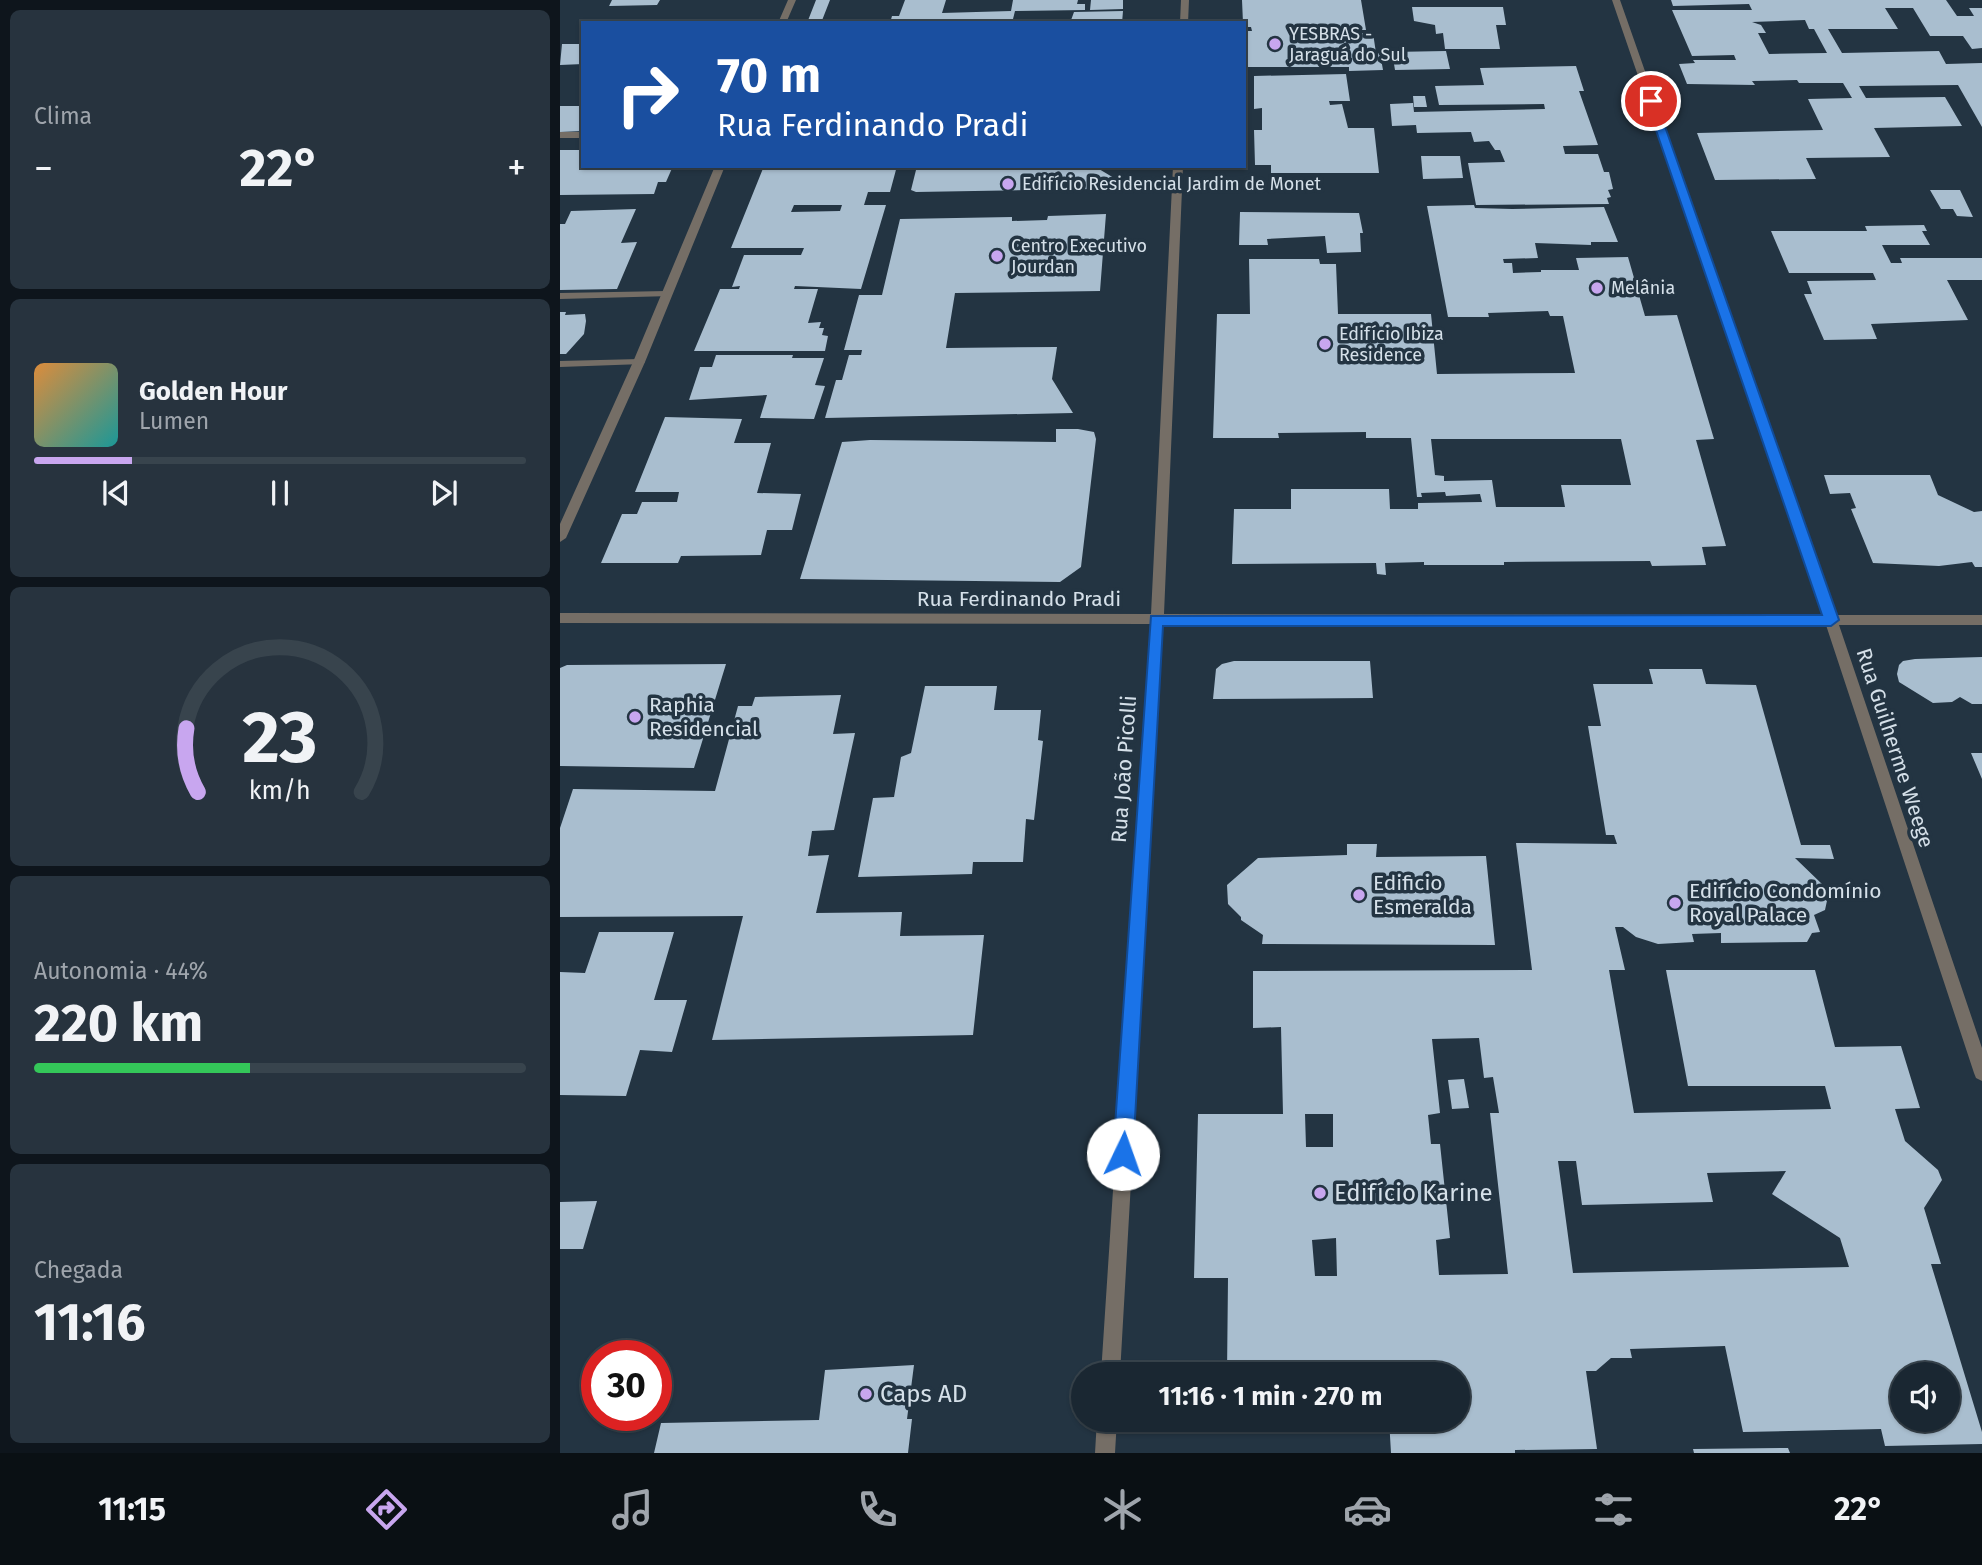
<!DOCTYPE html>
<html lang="pt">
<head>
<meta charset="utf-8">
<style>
  :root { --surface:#1a2732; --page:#27333e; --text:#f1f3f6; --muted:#9fa5ac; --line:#38444d; --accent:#c8a6ef }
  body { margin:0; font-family:"Fira Sans",sans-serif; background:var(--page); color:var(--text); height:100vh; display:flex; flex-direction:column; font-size:26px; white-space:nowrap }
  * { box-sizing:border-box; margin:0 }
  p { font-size:23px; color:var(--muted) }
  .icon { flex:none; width:38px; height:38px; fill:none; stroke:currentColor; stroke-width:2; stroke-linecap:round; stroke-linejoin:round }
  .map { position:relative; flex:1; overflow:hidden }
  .details { display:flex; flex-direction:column; gap:10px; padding:10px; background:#0e151c; width:560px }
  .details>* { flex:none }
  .banner { position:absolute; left:21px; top:21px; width:665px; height:147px; border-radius:0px; box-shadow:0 2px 5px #0004,0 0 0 2px var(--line); background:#1a4fa0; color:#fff; overflow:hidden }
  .buttons { position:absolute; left:1330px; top:1362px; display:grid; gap:14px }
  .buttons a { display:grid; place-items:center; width:70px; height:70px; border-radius:50%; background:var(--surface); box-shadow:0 2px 5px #0004,0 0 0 2px var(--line); font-size:35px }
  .speed { position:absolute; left:21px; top:1340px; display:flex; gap:14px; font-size:35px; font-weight:700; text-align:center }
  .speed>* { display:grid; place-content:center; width:91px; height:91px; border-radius:50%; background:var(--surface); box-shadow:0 2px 5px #0004,0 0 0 2px var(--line); line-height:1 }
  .speed .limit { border:10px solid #d22; background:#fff; color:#111 }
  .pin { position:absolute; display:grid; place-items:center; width:60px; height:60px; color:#fff; margin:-30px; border:4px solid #fff; border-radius:50%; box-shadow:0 2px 7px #0007 }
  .me { position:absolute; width:77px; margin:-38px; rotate:3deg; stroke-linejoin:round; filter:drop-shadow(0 0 5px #0008) }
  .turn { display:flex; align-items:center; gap:24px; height:147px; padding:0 21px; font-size:32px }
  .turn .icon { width:91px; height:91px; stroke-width:2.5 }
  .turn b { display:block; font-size:49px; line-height:60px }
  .big { font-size:52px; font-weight:700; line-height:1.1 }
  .details .tile { flex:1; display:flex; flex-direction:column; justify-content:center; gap:10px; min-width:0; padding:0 24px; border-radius:10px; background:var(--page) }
  .details .dial { align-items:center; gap:0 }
  .dial svg { height:182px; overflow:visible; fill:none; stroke:var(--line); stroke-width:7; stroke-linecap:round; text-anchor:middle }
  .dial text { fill:var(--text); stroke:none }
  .song { display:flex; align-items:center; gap:21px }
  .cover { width:84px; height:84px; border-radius:10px; background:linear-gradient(135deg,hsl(30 70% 55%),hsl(180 70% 35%)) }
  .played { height:7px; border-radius:4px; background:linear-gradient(90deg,var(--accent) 20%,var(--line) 20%) }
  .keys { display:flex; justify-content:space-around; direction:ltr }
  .heat { display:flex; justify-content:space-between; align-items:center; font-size:38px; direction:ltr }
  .charge { height:10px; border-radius:5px; background:linear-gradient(90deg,#34c759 44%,var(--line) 0) }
  .trip { position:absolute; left:511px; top:1362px; width:399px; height:70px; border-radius:35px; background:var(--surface); box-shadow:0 2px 5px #0004,0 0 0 2px var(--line); font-weight:700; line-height:70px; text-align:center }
  .tab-bar { display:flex; height:112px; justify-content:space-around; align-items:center; background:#0a1014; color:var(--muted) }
  .tab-bar .icon { width:49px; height:49px }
  .tab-bar .current { color:var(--accent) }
  .tab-bar b { font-size:32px; color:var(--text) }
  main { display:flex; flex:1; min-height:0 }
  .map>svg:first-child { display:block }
  .building { fill:#a9becf; fill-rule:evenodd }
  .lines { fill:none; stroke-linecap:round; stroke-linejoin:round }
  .minor { fill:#756e66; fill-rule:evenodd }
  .tertiary { fill:#756e66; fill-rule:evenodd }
  .route { fill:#1a73e8; stroke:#114b97; stroke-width:2 }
  .poi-dot { fill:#c8a6ef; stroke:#233442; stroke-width:2.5 }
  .labels { text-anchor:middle; stroke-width:7; stroke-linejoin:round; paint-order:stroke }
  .far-poi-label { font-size:18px; fill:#d5e0e9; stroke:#233442; text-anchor:start }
  .street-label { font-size:21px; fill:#d5e0e9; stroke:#233442 }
  .poi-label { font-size:21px; fill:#d5e0e9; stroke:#233442; text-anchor:start }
  .near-poi-label { font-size:24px; fill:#d5e0e9; stroke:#233442; text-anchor:start }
</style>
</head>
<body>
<main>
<section class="details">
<div class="tile"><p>Clima</p>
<div class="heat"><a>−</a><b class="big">22°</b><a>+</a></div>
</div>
<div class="tile">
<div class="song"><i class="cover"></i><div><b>Golden Hour</b><p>Lumen</p></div></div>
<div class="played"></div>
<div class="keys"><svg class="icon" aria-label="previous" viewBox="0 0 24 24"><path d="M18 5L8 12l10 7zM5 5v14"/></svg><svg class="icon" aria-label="pause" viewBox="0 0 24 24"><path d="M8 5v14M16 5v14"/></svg><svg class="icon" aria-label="next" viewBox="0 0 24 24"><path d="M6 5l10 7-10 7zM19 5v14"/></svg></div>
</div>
<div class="tile dial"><svg viewBox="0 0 100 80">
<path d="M14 69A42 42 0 1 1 86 69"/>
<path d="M14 69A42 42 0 0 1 9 41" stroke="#c8a6ef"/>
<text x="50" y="56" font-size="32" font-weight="700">23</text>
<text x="50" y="72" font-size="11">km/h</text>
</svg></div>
<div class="tile"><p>Autonomia · 44%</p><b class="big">220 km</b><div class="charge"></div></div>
<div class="tile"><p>Chegada</p><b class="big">11:16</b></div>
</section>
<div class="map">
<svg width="1422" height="1453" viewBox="0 0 1422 1453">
  <rect width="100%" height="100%" fill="#233442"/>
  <path class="building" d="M 52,0 L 100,0 L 97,5 L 49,6 Z
    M 256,0 L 270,0 L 261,23 L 247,23 Z
    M 345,0 L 386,0 L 382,13 L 451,11 L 453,0 L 518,0 L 517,4 L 525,4 L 525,10 L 455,11 L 452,23 L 330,23 L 332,16 L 339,16 Z
    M 531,0 L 563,0 L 563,9 L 530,10 Z
    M 682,0 L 801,0 L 806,30 L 792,30 L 792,33 L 813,33 L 816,53 L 820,53 L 823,70 L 789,71 L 789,67 L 684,67 L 684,31 L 692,31 L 691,27 L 684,27 L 683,23 Z
    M 1111,0 L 1386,0 L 1397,16 L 1414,16 L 1409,8 L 1422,8 L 1422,48 L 1412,49 L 1403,36 L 1370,36 L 1353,8 L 1325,8 L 1338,29 L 1268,29 L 1282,53 L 1379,51 L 1386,64 L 1422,63 L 1422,127 L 1398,85 L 1299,86 L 1306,98 L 1385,97 L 1402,126 L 1314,128 L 1330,157 L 1246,158 L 1256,179 L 1155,180 L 1137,133 L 1263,130 L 1248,99 L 1292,98 L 1283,83 L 1239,83 L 1237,80 L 1192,81 L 1195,85 L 1127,84 L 1119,64 L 1135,63 L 1133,60 L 1176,60 L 1174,55 L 1132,56 L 1112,10 L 1192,10 L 1189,4 L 1113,6 ZM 1245,20 L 1249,29 L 1254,29 L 1267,53 L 1209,54 L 1198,33 L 1206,33 L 1201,25 L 1192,22 Z
    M 852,7 L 943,7 L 946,25 L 936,25 L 940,49 L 885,49 L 883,33 L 876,34 L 875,25 L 854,21 Z
    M 563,11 L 562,23 L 510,23 L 514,12 Z
    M 2,44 L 23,44 L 23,64 L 0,65 Z
    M 886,51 L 890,69 L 835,70 L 832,52 Z
    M 1016,66 L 1024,91 L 1019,91 L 1038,145 L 1003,146 L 1005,154 L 1038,154 L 1044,172 L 1049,172 L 1053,189 L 1048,190 L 1051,197 L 1047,198 L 1049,204 L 916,205 L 908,163 L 945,162 L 940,150 L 935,150 L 929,141 L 914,142 L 911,132 L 857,133 L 856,125 L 832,126 L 830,104 L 853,103 L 854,112 L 985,109 L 984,104 L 879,105 L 875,86 L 924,85 L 920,68 Z
    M 786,74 L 790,101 L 769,101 L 770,105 L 782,104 L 788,128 L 814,128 L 819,173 L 711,173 L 711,165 L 695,165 L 694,130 L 702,130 L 702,108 L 694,109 L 694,76 Z
    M 853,96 L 865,96 L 867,107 L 854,107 Z
    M 23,102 L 23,131 L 0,132 L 0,106 L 21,106 Z
    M 0,150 L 23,150 L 23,166 L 113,166 L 106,182 L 98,182 L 94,194 L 0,195 Z
    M 861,156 L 900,156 L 903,178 L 863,179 Z
    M 204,166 L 337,166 L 330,192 L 308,192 L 304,205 L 326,205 L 301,289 L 235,286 L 234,289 L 258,289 L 248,323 L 261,322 L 259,328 L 264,328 L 262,335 L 268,336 L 265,351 L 134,351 L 160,289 L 179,289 L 180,286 L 172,287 L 184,255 L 241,255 L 244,248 L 171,248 ZM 234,205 L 282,205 L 280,211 L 231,212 Z
    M 357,166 L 411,166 L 415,169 L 422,166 L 534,166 L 554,178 L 533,189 L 356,192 L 351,190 Z
    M 1370,190 L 1400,190 L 1413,217 L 1397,216 L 1393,209 L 1381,209 Z
    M 914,205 L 915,208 L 952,209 L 1044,207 L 1058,242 L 1031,242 L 1031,245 L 975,243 L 978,258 L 943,259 L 944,263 L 952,263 L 953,273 L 981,272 L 981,270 L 1019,270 L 1016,258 L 1068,257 L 1085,316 L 1117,315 L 1154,439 L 1136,440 L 1166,546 L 1142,547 L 1146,565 L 1092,566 L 1090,561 L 944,562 L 944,565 L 864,565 L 864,562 L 825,563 L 826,575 L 817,574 L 816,563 L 672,564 L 674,509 L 731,509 L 731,489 L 829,489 L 830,509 L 858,509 L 858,503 L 922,502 L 920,494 L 886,496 L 885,492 L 861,493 L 862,497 L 857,497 L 851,438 L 806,438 L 806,432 L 718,433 L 719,438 L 653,438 L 657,314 L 690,314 L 689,259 L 759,259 L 760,264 L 776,264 L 778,314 L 871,314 L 877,374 L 1015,373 L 1003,316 L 990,316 L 988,311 L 928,313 L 929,317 L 888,317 L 867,206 ZM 871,439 L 1061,439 L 1071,485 L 1001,485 L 1005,507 L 936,507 L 932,480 L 884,481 L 884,476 L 875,475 Z
    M 76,209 L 61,243 L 77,242 L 57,289 L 0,290 L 0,224 L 5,224 L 11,211 Z
    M 680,212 L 799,213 L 803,233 L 800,233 L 801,252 L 767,253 L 765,236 L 707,239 L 708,245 L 679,245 Z
    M 546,214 L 540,291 L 395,293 L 386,348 L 497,347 L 492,379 L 513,413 L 265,418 L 276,380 L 282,380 L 289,355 L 301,355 L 302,350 L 284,350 L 299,295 L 322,295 L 340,219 L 452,217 L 452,221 L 487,220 L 488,216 Z
    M 1364,225 L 1367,231 L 1362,231 L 1370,245 L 1322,245 L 1331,263 L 1342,263 L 1340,258 L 1422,258 L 1422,280 L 1387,280 L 1408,320 L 1311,324 L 1317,339 L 1264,340 L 1244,294 L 1252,294 L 1247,281 L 1316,280 L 1313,273 L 1229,273 L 1211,231 L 1307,231 L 1305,226 Z
    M 0,312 L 6,312 L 5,315 L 25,314 L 26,321 L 24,334 L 6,354 L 0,354 Z
    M 156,355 L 233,355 L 232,358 L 264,358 L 255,385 L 265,386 L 254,419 L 200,418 L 207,395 L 129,400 L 140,367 L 152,367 Z
    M 105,417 L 182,419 L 174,443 L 211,443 L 197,493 L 241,494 L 232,530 L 207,530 L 201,555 L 121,556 L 118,563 L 41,563 L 62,514 L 77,514 L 82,502 L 117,502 L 119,492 L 75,492 Z
    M 496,429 L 518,429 L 534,432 L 536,439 L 521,567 L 500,582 L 240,579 L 282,442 L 310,440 L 496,442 Z
    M 1264,475 L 1370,475 L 1378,495 L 1414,512 L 1422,511 L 1422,567 L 1415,567 L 1412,562 L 1379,566 L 1313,563 L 1291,509 L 1296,508 L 1290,493 L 1270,494 Z
    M 1422,657 L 1422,704 L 1412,704 L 1400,697 L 1392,702 L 1373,703 L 1339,682 L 1337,674 L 1339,665 L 1343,661 L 1355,659 Z
    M 674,661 L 810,661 L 813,698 L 653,699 L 656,669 L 662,664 Z
    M 166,664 L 134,768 L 0,766 L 0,668 L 7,665 Z
    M 1089,669 L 1142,669 L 1146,684 L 1196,685 L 1241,845 L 1270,845 L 1274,859 L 1235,858 L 1263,885 L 1268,896 L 1265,910 L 1254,915 L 1260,932 L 1252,933 L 1247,942 L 1161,943 L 1161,933 L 1132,934 L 1134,942 L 1098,944 L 1076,937 L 1063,927 L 1055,927 L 1065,970 L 1049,970 L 1074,1113 L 1271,1109 L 1265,1086 L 1128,1086 L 1106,970 L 1255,970 L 1275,1047 L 1341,1046 L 1360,1108 L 1335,1109 L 1345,1141 L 1378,1170 L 1382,1180 L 1364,1208 L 1381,1264 L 1371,1264 L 1422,1432 L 1422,1444 L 1325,1446 L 1321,1429 L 1183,1432 L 1165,1346 L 1070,1349 L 1072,1358 L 1051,1358 L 1036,1371 L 1026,1371 L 1037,1449 L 955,1450 L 955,1453 L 831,1453 L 829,1419 L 898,1419 L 898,1374 L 667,1374 L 668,1278 L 634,1278 L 638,1114 L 723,1114 L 721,1027 L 693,1028 L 693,971 L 972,970 L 956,843 L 1057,844 L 1054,835 L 1046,835 L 1028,726 L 1041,726 L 1033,684 L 1093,684 ZM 919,1038 L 924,1078 L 933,1077 L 939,1113 L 930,1113 L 948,1274 L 879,1275 L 876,1240 L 890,1238 L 880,1144 L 871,1144 L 868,1115 L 880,1113 L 872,1039 ZM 745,1114 L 773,1114 L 773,1147 L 746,1147 ZM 998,1161 L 1016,1161 L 1022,1205 L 1153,1202 L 1147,1173 L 1226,1171 L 1212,1194 L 1280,1238 L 1289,1267 L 1013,1273 ZM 776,1238 L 777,1276 L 755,1276 L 752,1240 ZM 1342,1374 L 1388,1374 L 1388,1419 L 1342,1419 Z
    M 365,686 L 437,686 L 434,710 L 481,710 L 478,740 L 483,741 L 474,820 L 466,819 L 463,862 L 413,862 L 412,874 L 298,877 L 313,798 L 334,797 L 341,757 L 351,753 Z
    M 281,695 L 273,734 L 295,733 L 274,830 L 252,831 L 248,856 L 269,855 L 256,913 L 342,912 L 340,936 L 424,935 L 413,1035 L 152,1040 L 183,916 L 0,917 L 0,828 L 13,789 L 155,791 L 178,706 L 192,706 L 195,697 Z
    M 1411,753 L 1422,753 L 1422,779 Z
    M 787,844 L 817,844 L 816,857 L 926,856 L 935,945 L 702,944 L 703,935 L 681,920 L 681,917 L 668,904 L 667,885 L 698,858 L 787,855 Z
    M 39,932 L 114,932 L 94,1000 L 127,1000 L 112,1052 L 80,1050 L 66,1096 L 0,1095 L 0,972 L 25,973 Z
    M 904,1079 L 909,1108 L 892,1109 L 888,1080 Z
    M 37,1201 L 23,1249 L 0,1249 L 0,1202 Z
    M 354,1365 L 347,1419 L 352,1419 L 348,1453 L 94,1453 L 101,1423 L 259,1420 L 265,1370 Z
    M 1228,1448 L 1230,1453 L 1134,1453 L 1133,1449 Z"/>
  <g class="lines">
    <path class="minor" d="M 621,0 L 629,0 L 628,23 L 620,23 Z
      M 1052,0 L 1060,0 L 1276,615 L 1422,615 L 1422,625 L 1279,625 L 1422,1048 L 1422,1081 L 1416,1078 L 1414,1073 L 1266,625 L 603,624 L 560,1374 L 541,1374 L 590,624 L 0,623 L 0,613 L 591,614 L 613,166 L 623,166 L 604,614 L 1263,615 Z
      M 0,132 L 23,132 L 23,138 L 0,138 Z
      M 107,291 L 111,292 L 111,296 L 0,299 L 0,293 Z
      M 79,359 L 85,362 L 83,364 L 0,367 L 0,361 Z
      M 537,1419 L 557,1419 L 555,1453 L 535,1453 Z"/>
    <path class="tertiary" d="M 228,0 L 236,0 L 226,23 L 218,23 Z
      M 155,166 L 165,166 L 85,362 L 6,538 L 0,542 L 0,524 L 73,362 Z"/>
  </g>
  <path class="route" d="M 1087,99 L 1096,101 L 1279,620 L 1271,626 L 603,626 L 573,1154 L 570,1161 L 563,1163 L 556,1161 L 553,1154 L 591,616 L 1262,615 L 1086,101 Z"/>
  <g class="poi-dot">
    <circle cx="715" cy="44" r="7"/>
    <circle cx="448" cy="184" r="7"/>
    <circle cx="437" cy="256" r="7"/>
    <circle cx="1037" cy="288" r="7"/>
    <circle cx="765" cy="344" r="7"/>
    <circle cx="75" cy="717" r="7"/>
    <circle cx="799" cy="895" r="7"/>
    <circle cx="1115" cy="903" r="7"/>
    <circle cx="760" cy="1193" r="7"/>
    <circle cx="306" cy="1394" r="7"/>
  </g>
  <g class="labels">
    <g class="far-poi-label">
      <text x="729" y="40">YESBRAS -<tspan x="729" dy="21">Jaraguá do Sul</tspan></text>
      <text x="462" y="190">Edifício Residencial Jardim de Monet</text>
      <text x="451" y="252">Centro Executivo<tspan x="451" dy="21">Jourdan</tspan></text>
      <text x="1051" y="294">Melânia</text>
      <text x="779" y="340">Edifício Ibiza<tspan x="779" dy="21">Residence</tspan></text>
    </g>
    <g class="street-label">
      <text x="459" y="606">Rua Ferdinando Pradi</text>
      <text transform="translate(1335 748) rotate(72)" y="7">Rua Guilherme Weege</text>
      <text transform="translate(564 769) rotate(-86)" y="7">Rua João Picolli</text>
    </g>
    <g class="poi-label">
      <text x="89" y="712">Raphia<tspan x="89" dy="24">Residencial</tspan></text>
      <text x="813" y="890">Edificio<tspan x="813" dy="24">Esmeralda</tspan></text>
      <text x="1129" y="898">Edifício Condomínio<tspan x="1129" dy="24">Royal Palace</tspan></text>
    </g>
    <g class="near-poi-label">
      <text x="774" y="1201">Edifício Karine</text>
      <text x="320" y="1402">Caps AD</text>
    </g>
  </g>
</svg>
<div class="buttons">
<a><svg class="icon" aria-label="sound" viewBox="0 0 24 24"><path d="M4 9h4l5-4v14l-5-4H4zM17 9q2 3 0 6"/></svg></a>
</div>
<div class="speed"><div class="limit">30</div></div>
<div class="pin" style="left:1091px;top:101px;background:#d93025"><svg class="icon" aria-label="arrive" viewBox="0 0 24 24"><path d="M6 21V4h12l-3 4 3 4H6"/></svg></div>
<svg class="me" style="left:563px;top:1154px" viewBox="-20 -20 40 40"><circle r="19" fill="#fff"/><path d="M0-13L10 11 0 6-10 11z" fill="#1a73e8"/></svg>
<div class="trip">11:16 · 1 min · 270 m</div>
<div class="banner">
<div class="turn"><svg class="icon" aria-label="right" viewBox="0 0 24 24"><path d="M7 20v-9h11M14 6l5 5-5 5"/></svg><div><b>70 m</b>Rua Ferdinando Pradi</div></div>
</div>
</div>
</main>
<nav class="tab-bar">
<b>11:15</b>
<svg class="icon current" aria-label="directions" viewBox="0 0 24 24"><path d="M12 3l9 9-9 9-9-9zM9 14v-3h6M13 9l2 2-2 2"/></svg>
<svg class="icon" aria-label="music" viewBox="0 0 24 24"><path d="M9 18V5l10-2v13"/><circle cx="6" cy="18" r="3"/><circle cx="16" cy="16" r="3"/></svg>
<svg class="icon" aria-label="phone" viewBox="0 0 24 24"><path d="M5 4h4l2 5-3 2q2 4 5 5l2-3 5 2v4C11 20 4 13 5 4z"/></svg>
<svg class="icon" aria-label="climate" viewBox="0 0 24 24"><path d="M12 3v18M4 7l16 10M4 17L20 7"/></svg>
<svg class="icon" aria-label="car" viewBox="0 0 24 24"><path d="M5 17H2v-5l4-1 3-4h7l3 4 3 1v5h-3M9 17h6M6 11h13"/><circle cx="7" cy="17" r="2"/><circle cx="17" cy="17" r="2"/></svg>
<svg class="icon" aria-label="filters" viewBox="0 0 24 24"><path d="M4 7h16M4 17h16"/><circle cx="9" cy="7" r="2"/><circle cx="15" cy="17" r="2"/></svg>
<b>22°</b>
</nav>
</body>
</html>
